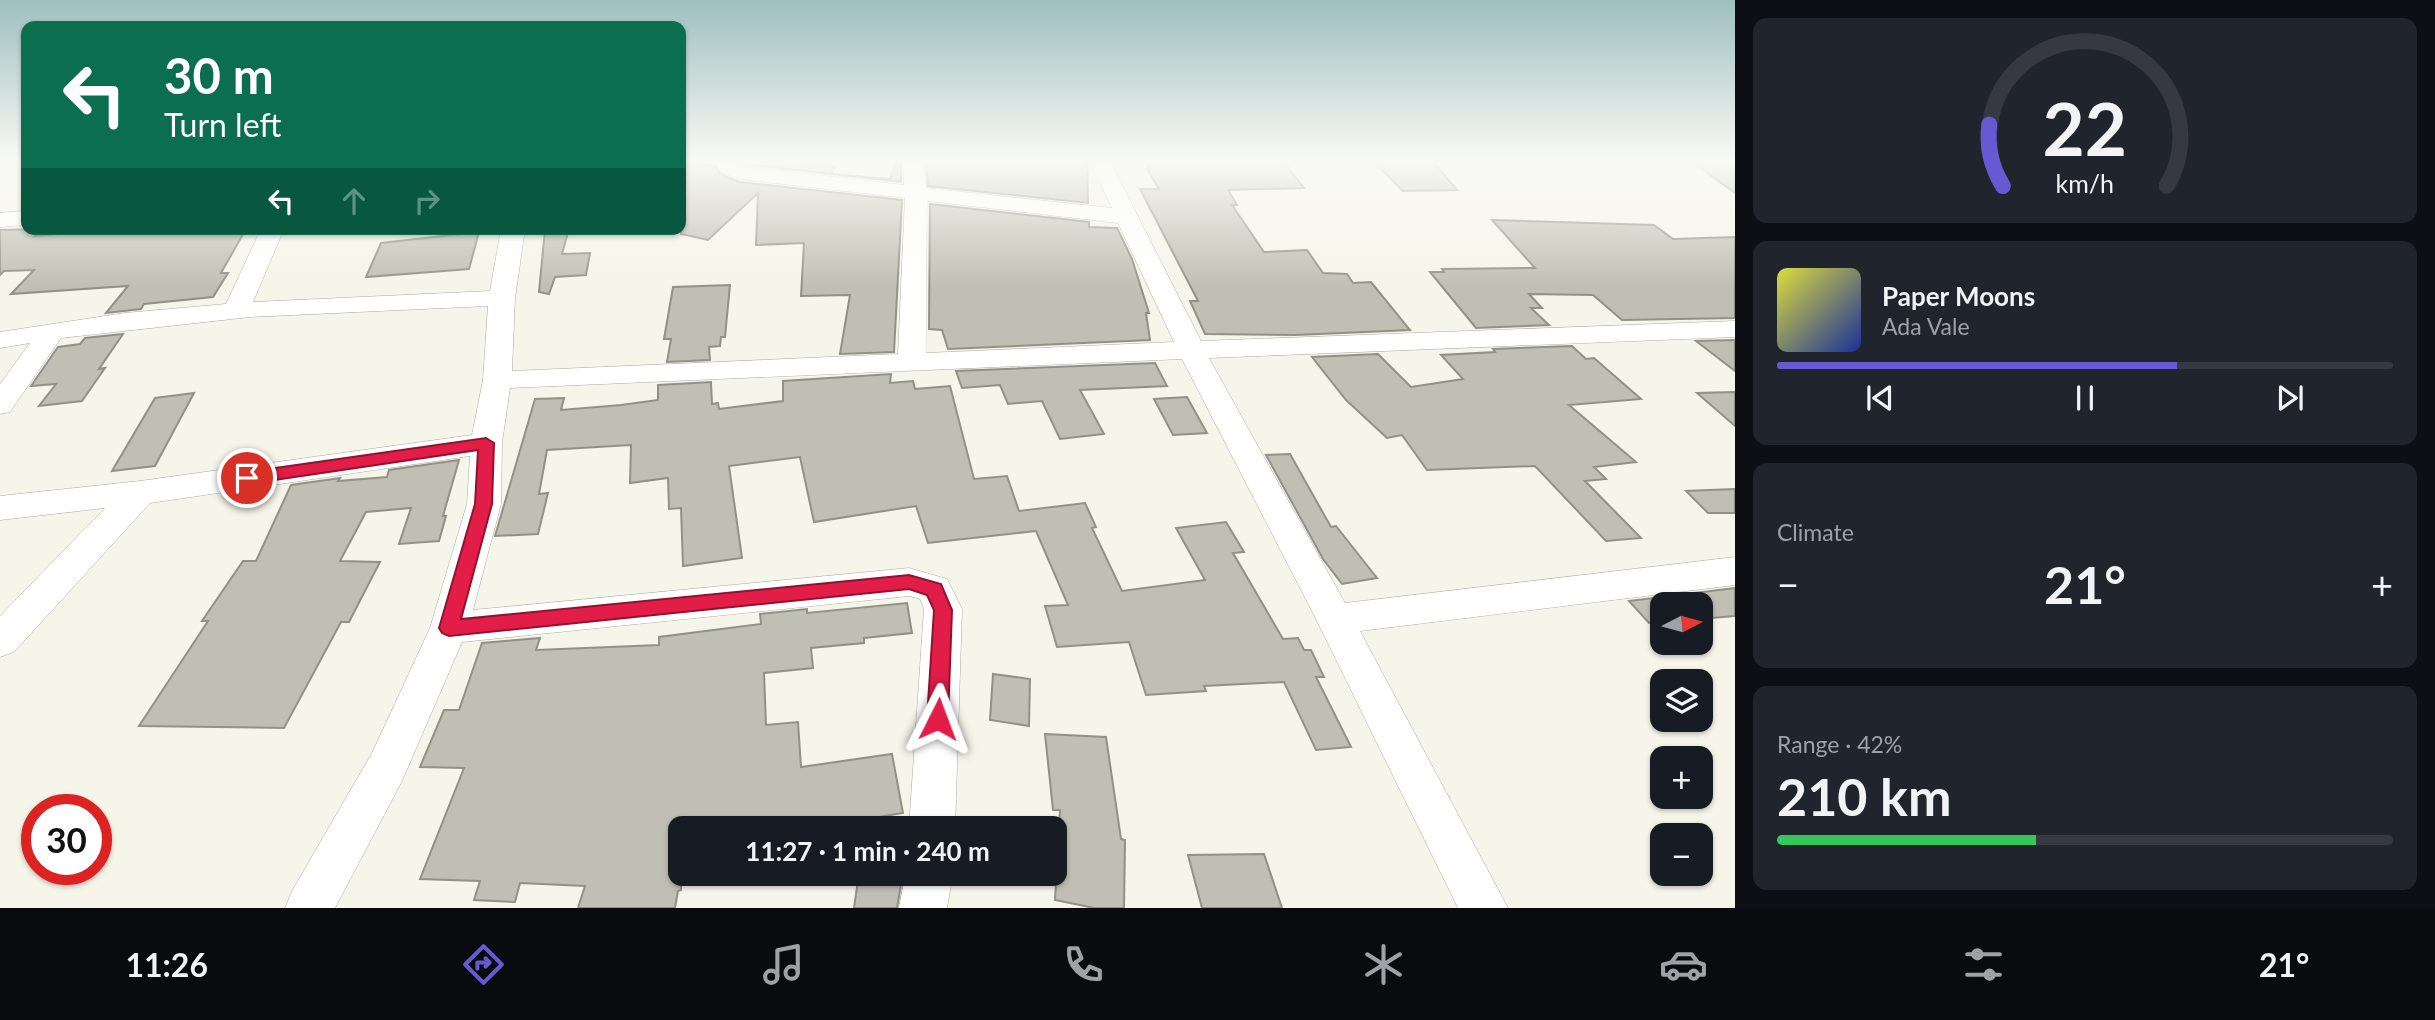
<!DOCTYPE html>
<html lang="en">
<head>
<meta charset="utf-8">
<style>
  :root { --surface:#171b24; --page:#20242c; --text:#f1f3f6; --muted:#9ea1a6; --line:#363941; --accent:#655ad4 }
  body { margin:0; font-family:Lato,sans-serif; background:var(--page); color:var(--text); height:100vh; display:flex; flex-direction:column; font-size:26px; white-space:nowrap }
  * { box-sizing:border-box; margin:0 }
  p { font-size:23px; color:var(--muted) }
  .icon { flex:none; width:38px; height:38px; fill:none; stroke:currentColor; stroke-width:2; stroke-linecap:round; stroke-linejoin:round }
  .map { position:relative; flex:1; overflow:hidden }
  .panel { display:flex; flex-direction:column; gap:18px; padding:18px; background:#0d0f14; width:700px }
  .panel>* { flex:none }
  .top-card { position:absolute; left:21px; top:21px; width:665px; height:214px; border-radius:14px; box-shadow:0 2px 5px #0004; background:#0b6e4f; color:#fff; overflow:hidden }
  .needle { width:46px; rotate:84deg }
  .controls { position:absolute; left:1650px; top:592px; display:grid; gap:14px }
  .controls a { display:grid; place-items:center; width:63px; height:63px; border-radius:14px; background:var(--surface); box-shadow:0 2px 5px #0004; font-size:35px }
  .speed { position:absolute; left:21px; top:794px; display:flex; gap:14px; font-size:35px; font-weight:700; text-align:center }
  .speed>* { display:grid; place-content:center; width:91px; height:91px; border-radius:50%; background:var(--surface); box-shadow:0 2px 5px #0004; line-height:1 }
  .speed .limit { border:10px solid #d22; background:#fff; color:#111 }
  .pin { position:absolute; display:grid; place-items:center; width:60px; height:60px; color:#fff; margin:-30px; border:4px solid #fff; border-radius:50%; box-shadow:0 2px 7px #0007 }
  .me { position:absolute; width:77px; margin:-38px; rotate:3deg; stroke-linejoin:round; filter:drop-shadow(0 0 5px #0008) }
  .turn { display:flex; align-items:center; gap:24px; height:147px; padding:0 28px; font-size:32px }
  .turn .icon { width:91px; height:91px; stroke-width:2.5 }
  .turn b { display:block; font-size:49px; line-height:60px }
  .lanes { display:flex; align-items:center; height:66px; padding:0 28px; background:#0003; justify-content:center; gap:35px; direction:ltr }
  .lanes .off { opacity:.35 }
  .big { font-size:52px; font-weight:700; line-height:1.1 }
  .panel .card { flex:1; display:flex; flex-direction:column; justify-content:center; gap:10px; min-width:0; padding:0 24px; border-radius:14px; background:var(--page) }
  .panel .dial { align-items:center; gap:0 }
  .dial svg { height:182px; overflow:visible; fill:none; stroke:var(--line); stroke-width:7; stroke-linecap:round; text-anchor:middle }
  .dial text { fill:var(--text); stroke:none }
  .song { display:flex; align-items:center; gap:21px }
  .cover { width:84px; height:84px; border-radius:10px; background:linear-gradient(135deg,hsl(60 70% 55%),hsl(230 70% 35%)) }
  .played { height:7px; border-radius:4px; background:linear-gradient(90deg,var(--accent) 65%,var(--line) 65%) }
  .keys { display:flex; justify-content:space-around; direction:ltr }
  .heat { display:flex; justify-content:space-between; align-items:center; font-size:38px; direction:ltr }
  .charge { height:10px; border-radius:5px; background:linear-gradient(90deg,#34c759 42%,var(--line) 0) }
  .trip { position:absolute; left:668px; top:816px; width:399px; height:70px; border-radius:14px; background:var(--surface); box-shadow:0 2px 5px #0004; font-weight:700; line-height:70px; text-align:center }
  .tabs { display:flex; height:112px; justify-content:space-around; align-items:center; background:#090b0e; color:var(--muted) }
  .tabs .icon { width:49px; height:49px }
  .tabs .selected { color:var(--accent) }
  .tabs b { font-size:32px; color:var(--text) }
  main { display:flex; flex:1; min-height:0 }
  .map>svg:first-child { display:block }
  .building { fill:#bfbfb4; stroke:#919186; stroke-width:2 }
  .lines { fill:none; stroke-linecap:round; stroke-linejoin:round }
  .minor-casing { stroke:#aaab9f; stroke-width:1 }
  .minor { fill:#fff; fill-rule:evenodd }
  .route { fill:#e11d48; stroke:#92132f; stroke-width:2 }
</style>
</head>
<body>
<main>
<div class="map">
<svg width="1735" height="908" viewBox="0 0 1735 908">
  <rect width="100%" height="100%" fill="#f5f5e9"/>
  <path class="building" d="M 744,161 L 792,161 L 835,166 L 831,174 L 890,179 L 895,164 L 901,164 L 901,182 L 744,164 Z
    M 926,161 L 1087,161 L 1088,203 L 928,186 Z
    M 1145,161 L 1283,161 L 1304,188 L 1228,190 L 1237,205 L 1232,205 L 1264,252 L 1307,250 L 1323,273 L 1347,274 L 1353,283 L 1371,282 L 1410,330 L 1295,335 L 1205,334 L 1190,301 L 1198,301 L 1140,189 L 1159,189 L 1147,169 L 1150,169 Z
    M 1373,161 L 1433,161 L 1457,190 L 1403,191 Z
    M 1691,161 L 1735,161 L 1735,193 Z
    M 681,163 L 714,165 L 720,174 L 739,182 L 902,200 L 894,352 L 840,354 L 850,295 L 801,296 L 804,243 L 756,245 L 758,193 L 708,240 L 681,234 Z
    M 930,204 L 1089,222 L 1089,227 L 1117,228 L 1132,259 L 1149,313 L 1146,313 L 1150,340 L 948,349 L 942,330 L 929,329 Z
    M 1492,220 L 1654,225 L 1673,239 L 1735,237 L 1735,318 L 1622,320 L 1593,295 L 1529,294 L 1542,308 L 1531,308 L 1549,325 L 1476,328 L 1430,272 L 1444,272 L 1442,269 L 1535,268 Z
    M 41,229 L 35,236 L 120,229 L 246,229 L 221,273 L 228,273 L 213,297 L 144,304 L 141,309 L 106,313 L 128,286 L 11,294 L 34,270 L 4,271 L 0,275 L 0,230 Z
    M 545,229 L 569,229 L 562,254 L 590,253 L 586,275 L 555,277 L 549,294 L 539,292 Z
    M 479,232 L 469,269 L 366,277 L 381,243 Z
    M 730,285 L 725,337 L 721,337 L 720,346 L 709,347 L 710,360 L 667,362 L 671,339 L 664,339 L 673,287 Z
    M 123,334 L 99,369 L 105,368 L 82,401 L 39,406 L 56,384 L 31,386 L 58,347 L 80,344 L 85,338 Z
    M 1735,340 L 1735,371 L 1696,341 Z
    M 1572,346 L 1586,359 L 1594,358 L 1641,399 L 1569,405 L 1636,462 L 1594,467 L 1606,479 L 1585,481 L 1641,538 L 1606,541 L 1535,466 L 1427,470 L 1402,435 L 1387,438 L 1346,400 L 1312,357 L 1378,354 L 1411,387 L 1463,379 L 1441,355 L 1495,352 L 1493,349 Z
    M 1155,363 L 1167,386 L 1080,390 L 1104,434 L 1060,439 L 1042,401 L 1008,404 L 1000,385 L 962,388 L 956,371 Z
    M 891,374 L 890,383 L 913,381 L 915,389 L 950,386 L 974,479 L 1007,476 L 1019,511 L 1085,503 L 1096,527 L 1092,528 L 1122,591 L 1205,580 L 1176,528 L 1226,522 L 1244,552 L 1233,553 L 1283,639 L 1298,638 L 1304,650 L 1311,650 L 1324,677 L 1316,677 L 1351,747 L 1316,750 L 1284,682 L 1204,686 L 1206,691 L 1146,695 L 1129,642 L 1057,647 L 1045,606 L 1068,605 L 1036,531 L 928,543 L 916,506 L 814,522 L 800,457 L 729,466 L 742,558 L 683,566 L 681,508 L 669,509 L 668,478 L 630,483 L 631,445 L 547,450 L 539,494 L 548,493 L 538,534 L 495,536 L 535,399 L 564,398 L 561,410 L 621,405 L 658,400 L 658,385 L 711,382 L 712,404 L 718,403 L 719,409 L 783,401 L 783,381 Z
    M 1735,392 L 1735,426 L 1697,393 Z
    M 194,393 L 155,466 L 112,471 L 155,398 Z
    M 1187,397 L 1207,433 L 1173,435 L 1154,399 Z
    M 1290,454 L 1331,527 L 1336,526 L 1377,578 L 1342,584 L 1323,559 L 1266,455 Z
    M 459,460 L 443,516 L 446,516 L 439,541 L 399,544 L 411,508 L 366,512 L 340,561 L 380,562 L 349,622 L 341,622 L 284,728 L 139,726 L 208,621 L 202,621 L 243,561 L 256,561 L 291,485 L 340,478 L 338,481 L 387,477 L 389,470 Z
    M 1735,489 L 1735,513 L 1708,513 L 1686,491 Z
    M 1735,588 L 1735,616 L 1701,619 L 1701,604 L 1662,604 L 1662,622 L 1649,623 L 1629,601 Z
    M 907,603 L 912,633 L 864,638 L 864,643 L 811,648 L 813,668 L 764,673 L 766,725 L 798,722 L 801,767 L 892,754 L 903,813 L 812,828 L 681,828 L 681,890 L 678,891 L 675,908 L 578,908 L 585,886 L 520,883 L 515,902 L 474,900 L 480,881 L 420,879 L 464,768 L 420,767 L 444,710 L 459,710 L 482,643 L 540,638 L 536,650 L 659,645 L 659,637 L 761,624 L 760,614 L 807,609 L 807,613 Z
    M 993,674 L 1030,679 L 1029,726 L 990,720 Z
    M 1045,734 L 1106,737 L 1121,839 L 1125,840 L 1124,908 L 1094,908 L 1055,900 L 1060,810 L 1053,810 Z
    M 1264,854 L 1282,908 L 1202,908 L 1188,855 Z
    M 859,873 L 903,873 L 897,908 L 854,908 Z"/>
  <g class="lines">
    <defs>
      <path id="minor" d="M 715,161 L 735,161 L 743,167 L 904,185 L 903,161 L 923,161 L 926,188 L 1112,208 L 1090,161 L 1110,161 L 1201,341 L 1735,321 L 1735,337 L 1209,358 L 1345,603 L 1735,557 L 1735,585 L 1360,631 L 1508,908 L 1458,908 L 1316,619 L 1182,359 L 510,388 L 502,443 L 501,504 L 473,610 L 909,568 L 947,579 L 962,609 L 955,828 L 909,828 L 924,609 L 920,599 L 909,596 L 462,642 L 402,781 L 335,908 L 285,908 L 292,891 L 372,753 L 430,628 L 467,504 L 470,456 L 150,503 L 14,652 L 0,657 L 0,616 L 105,508 L 0,520 L 0,496 L 140,481 L 472,435 L 483,380 L 488,306 L 250,317 L 61,338 L 10,412 L 0,414 L 0,384 L 30,343 L 0,348 L 0,332 L 125,313 L 226,304 L 261,229 L 284,229 L 253,302 L 490,291 L 501,229 L 525,229 L 515,298 L 512,371 L 898,354 L 905,198 L 739,179 L 721,172 ZM 927,201 L 1118,223 L 1174,342 L 926,353 Z
        M 26,211 L 26,225 L 0,227 L 0,213 Z
        M 906,873 L 953,873 L 947,908 L 899,908 Z"/>
    </defs>
    <use href="#minor" class="minor-casing"/>
    <use href="#minor" class="minor"/>
  </g>
  <linearGradient id="sky" x2="0" y2="1"><stop stop-color="#9fbfbf"/><stop offset="0.56" stop-color="#fafaf5"/><stop offset="1" stop-color="#fafaf5" stop-opacity="0"/></linearGradient>
  <rect width="1735" height="288" fill="url(#sky)"/>
  <path class="route" d="M 486,438 L 494,443 L 492,504 L 461,619 L 909,575 L 941,584 L 952,610 L 948,719 L 945,725 L 938,728 L 930,725 L 927,719 L 934,610 L 927,595 L 909,589 L 449,636 L 442,633 L 439,628 L 475,504 L 478,450 L 247,484 L 239,478 L 247,472 Z"/>
</svg>
<div class="controls">
<a><svg class="needle" viewBox="-14 -14 28 28"><path d="M0-13l5 13h-10z" fill="#e53935"/><path d="M0 13l5-13h-10z" fill="#9ea1a6"/></svg></a>
<a><svg class="icon" aria-label="layers" viewBox="0 0 24 24"><path d="M12 4l9 5-9 5-9-5zM3 14l9 5 9-5"/></svg></a>
<a>+</a>
<a>−</a>
</div>
<div class="speed"><div class="limit">30</div></div>
<div class="pin" style="left:247px;top:478px;background:#d93025"><svg class="icon" aria-label="arrive" viewBox="0 0 24 24"><path d="M6 21V4h12l-3 4 3 4H6"/></svg></div>
<svg class="me" style="left:938px;top:719px" viewBox="-20 -20 40 40"><path d="M0-17L14 15 0 8-14 15z" fill="#e11d48" stroke="#fff" stroke-width="4"/></svg>
<div class="trip">11:27 · 1 min · 240 m</div>
<div class="top-card">
<div class="turn"><svg class="icon" aria-label="left" viewBox="0 0 24 24"><path d="M17 20v-9H6M10 6l-5 5 5 5"/></svg><div><b>30 m</b>Turn left</div></div>
<div class="lanes"><svg class="icon" aria-label="left" viewBox="0 0 24 24"><path d="M17 20v-9H6M10 6l-5 5 5 5"/></svg><svg class="icon off" aria-label="ahead" viewBox="0 0 24 24"><path d="M12 20V5M6 11l6-6 6 6"/></svg><svg class="icon off" aria-label="right" viewBox="0 0 24 24"><path d="M7 20v-9h11M14 6l5 5-5 5"/></svg></div>
</div>
</div>
<section class="panel">
<div class="card dial"><svg viewBox="0 0 100 80">
<path d="M14 69A42 42 0 1 1 86 69"/>
<path d="M14 69A42 42 0 0 1 8 42" stroke="#655ad4"/>
<text x="50" y="56" font-size="32" font-weight="700">22</text>
<text x="50" y="72" font-size="11">km/h</text>
</svg></div>
<div class="card">
<div class="song"><i class="cover"></i><div><b>Paper Moons</b><p>Ada Vale</p></div></div>
<div class="played"></div>
<div class="keys"><svg class="icon" aria-label="previous" viewBox="0 0 24 24"><path d="M18 5L8 12l10 7zM5 5v14"/></svg><svg class="icon" aria-label="pause" viewBox="0 0 24 24"><path d="M8 5v14M16 5v14"/></svg><svg class="icon" aria-label="next" viewBox="0 0 24 24"><path d="M6 5l10 7-10 7zM19 5v14"/></svg></div>
</div>
<div class="card"><p>Climate</p>
<div class="heat"><a>−</a><b class="big">21°</b><a>+</a></div>
</div>
<div class="card"><p>Range · 42%</p><b class="big">210 km</b><div class="charge"></div></div>
</section>
</main>
<nav class="tabs">
<b>11:26</b>
<svg class="icon selected" aria-label="directions" viewBox="0 0 24 24"><path d="M12 3l9 9-9 9-9-9zM9 14v-3h6M13 9l2 2-2 2"/></svg>
<svg class="icon" aria-label="music" viewBox="0 0 24 24"><path d="M9 18V5l10-2v13"/><circle cx="6" cy="18" r="3"/><circle cx="16" cy="16" r="3"/></svg>
<svg class="icon" aria-label="phone" viewBox="0 0 24 24"><path d="M5 4h4l2 5-3 2q2 4 5 5l2-3 5 2v4C11 20 4 13 5 4z"/></svg>
<svg class="icon" aria-label="climate" viewBox="0 0 24 24"><path d="M12 3v18M4 7l16 10M4 17L20 7"/></svg>
<svg class="icon" aria-label="car" viewBox="0 0 24 24"><path d="M5 17H2v-5l4-1 3-4h7l3 4 3 1v5h-3M9 17h6M6 11h13"/><circle cx="7" cy="17" r="2"/><circle cx="17" cy="17" r="2"/></svg>
<svg class="icon" aria-label="filters" viewBox="0 0 24 24"><path d="M4 7h16M4 17h16"/><circle cx="9" cy="7" r="2"/><circle cx="15" cy="17" r="2"/></svg>
<b>21°</b>
</nav>
</body>
</html>
